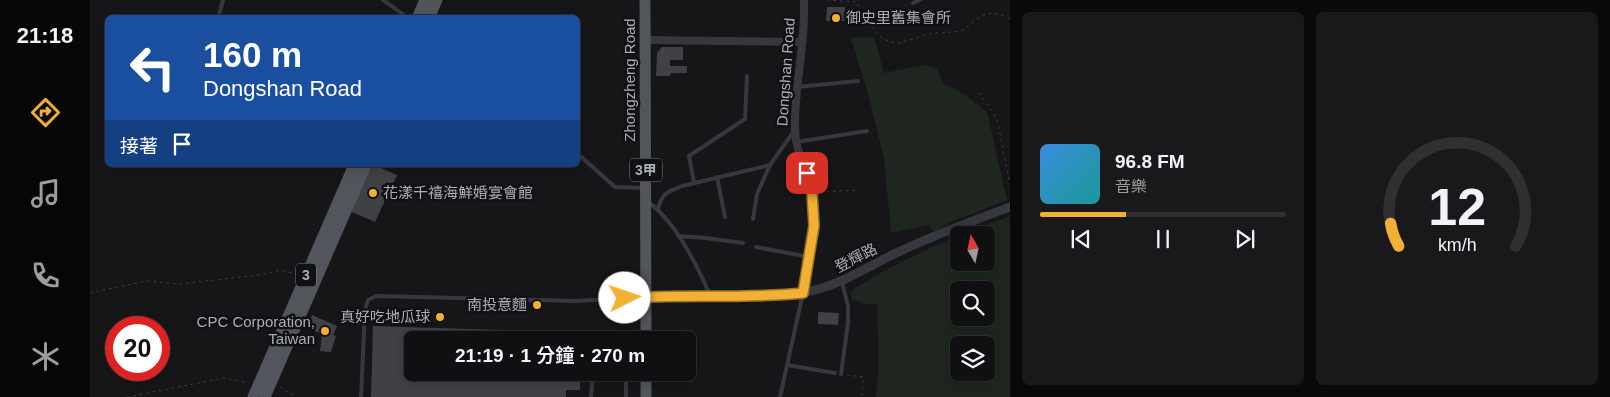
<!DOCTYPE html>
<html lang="zh-TW">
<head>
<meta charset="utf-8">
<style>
  :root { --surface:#101012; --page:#19191b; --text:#f1f3f6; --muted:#9c9d9f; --line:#303032; --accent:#f2b134 }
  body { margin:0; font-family:Arial,"Noto Sans TC",sans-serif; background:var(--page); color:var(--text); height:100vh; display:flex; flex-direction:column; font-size:19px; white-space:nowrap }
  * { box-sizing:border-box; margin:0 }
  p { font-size:16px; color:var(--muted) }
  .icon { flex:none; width:28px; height:28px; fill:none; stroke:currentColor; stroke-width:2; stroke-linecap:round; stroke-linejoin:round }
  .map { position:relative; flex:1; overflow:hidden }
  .sheet { display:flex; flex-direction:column; gap:12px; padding:12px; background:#09090a; width:600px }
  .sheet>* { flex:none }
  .hud { position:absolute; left:15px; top:15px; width:475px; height:152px; border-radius:8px; box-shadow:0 2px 12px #0003,0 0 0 1px var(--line); background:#1a4fa0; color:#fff; overflow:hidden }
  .needle { width:32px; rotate:351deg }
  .fabs { position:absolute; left:860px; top:226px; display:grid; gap:10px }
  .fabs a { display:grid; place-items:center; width:45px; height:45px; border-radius:8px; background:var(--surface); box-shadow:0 2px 12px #0003,0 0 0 1px var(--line); font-size:25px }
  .speed { position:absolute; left:15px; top:316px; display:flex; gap:10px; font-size:25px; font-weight:700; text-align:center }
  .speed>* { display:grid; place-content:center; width:65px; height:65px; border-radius:50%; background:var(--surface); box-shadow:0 2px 12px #0003,0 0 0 1px var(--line); line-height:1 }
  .speed .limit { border:8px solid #d22; background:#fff; color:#111 }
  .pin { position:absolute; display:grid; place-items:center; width:42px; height:42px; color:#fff; margin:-21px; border-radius:10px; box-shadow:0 2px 8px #0006 }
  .me { position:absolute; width:55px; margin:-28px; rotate:86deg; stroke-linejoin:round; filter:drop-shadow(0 0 4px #0008) }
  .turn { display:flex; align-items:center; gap:18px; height:105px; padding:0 15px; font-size:22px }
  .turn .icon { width:65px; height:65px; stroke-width:2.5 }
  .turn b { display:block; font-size:35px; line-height:42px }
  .then { display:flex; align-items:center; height:48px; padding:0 15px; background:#0003; gap:10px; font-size:19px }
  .sheet .tile { flex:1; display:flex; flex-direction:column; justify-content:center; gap:8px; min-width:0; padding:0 18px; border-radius:8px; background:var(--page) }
  .sheet .dial { align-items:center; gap:0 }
  .dial svg { height:130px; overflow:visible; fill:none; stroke:var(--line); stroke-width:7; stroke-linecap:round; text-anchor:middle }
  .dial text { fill:var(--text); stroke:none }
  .song { display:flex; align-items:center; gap:15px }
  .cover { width:60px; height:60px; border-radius:8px; background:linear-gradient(135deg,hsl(210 70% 55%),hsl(180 70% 35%)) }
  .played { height:5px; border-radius:2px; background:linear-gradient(90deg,var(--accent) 35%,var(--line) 35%) }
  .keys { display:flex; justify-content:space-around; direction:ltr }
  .sheet .tiles { flex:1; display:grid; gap:12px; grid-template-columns:repeat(2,1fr) }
  .trip { position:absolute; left:314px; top:331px; width:292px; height:50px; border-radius:8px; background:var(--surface); box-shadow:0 2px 12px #0003,0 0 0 1px var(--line); font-weight:600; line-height:50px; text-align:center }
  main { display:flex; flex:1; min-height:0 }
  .dock { display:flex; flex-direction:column; width:90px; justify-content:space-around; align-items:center; background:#060607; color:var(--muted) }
  .dock .icon { width:35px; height:35px }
  .dock .current { color:var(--accent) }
  .dock b { font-size:22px; color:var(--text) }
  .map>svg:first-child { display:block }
  .green { fill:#1e261f; fill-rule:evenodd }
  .building { fill:#404145 }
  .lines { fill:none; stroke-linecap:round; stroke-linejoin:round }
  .path { stroke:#3d3f44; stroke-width:1; stroke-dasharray:2.5 4; stroke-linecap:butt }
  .service { stroke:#37383d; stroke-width:4 }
  .minor { stroke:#37383d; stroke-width:8 }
  .tertiary { stroke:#37383d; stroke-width:9 }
  .primary { stroke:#53555c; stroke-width:11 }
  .route-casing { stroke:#9d7322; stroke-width:12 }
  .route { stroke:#f2b134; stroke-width:9 }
  .poi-dot { fill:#f2b134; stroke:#111113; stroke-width:2 }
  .labels { text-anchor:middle; stroke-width:5; stroke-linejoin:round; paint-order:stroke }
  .shield { fill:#111113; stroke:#7b7e86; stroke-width:1 }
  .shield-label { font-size:14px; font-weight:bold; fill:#a8adb8 }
  .poi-label { font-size:15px; fill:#a8adb8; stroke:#111113; text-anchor:end }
  .street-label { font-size:15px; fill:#a8adb8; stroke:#111113 }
</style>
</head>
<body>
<main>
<nav class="dock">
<b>21:18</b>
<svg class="icon current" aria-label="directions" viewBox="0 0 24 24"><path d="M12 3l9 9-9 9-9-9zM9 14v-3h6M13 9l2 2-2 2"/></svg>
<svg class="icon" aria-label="music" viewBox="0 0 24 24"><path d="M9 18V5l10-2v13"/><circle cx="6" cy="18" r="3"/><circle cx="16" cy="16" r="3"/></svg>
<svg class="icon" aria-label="phone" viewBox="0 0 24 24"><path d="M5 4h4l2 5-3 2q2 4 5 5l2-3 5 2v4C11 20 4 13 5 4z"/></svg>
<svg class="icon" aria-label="climate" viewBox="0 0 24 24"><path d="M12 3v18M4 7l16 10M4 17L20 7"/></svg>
</nav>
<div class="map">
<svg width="920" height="397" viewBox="0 0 920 397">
  <rect width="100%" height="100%" fill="#161618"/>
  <path class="green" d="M 784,37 L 794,73 L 835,65 L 847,69 L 854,84 L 872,93 L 897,112 L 917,200 L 866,220 L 843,232 L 839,225 L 801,233 L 794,159 L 779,97 L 761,38 Z
    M 920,216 L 920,397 L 786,397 L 789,367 L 787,304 L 778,304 L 762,300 L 761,291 C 795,268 832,252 869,235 L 869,262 L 896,262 L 896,235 L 869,235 ZM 869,290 L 896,290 L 896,318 L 869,318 ZM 869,345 L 896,345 L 896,372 L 869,372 Z"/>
  <path class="building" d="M 737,7 L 755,7 L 755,21 L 736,21 Z
    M 572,47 L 593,47 L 593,60 L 580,60 L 580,66 L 597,66 L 597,73 L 581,73 L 580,76 L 566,76 L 567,53 Z
    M 281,165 L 284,165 L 307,175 L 285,222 L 260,211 Z
    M 728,312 L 749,313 L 748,325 L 728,324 Z
    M 222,315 L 247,326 L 243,335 L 246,336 L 241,352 L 230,351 L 232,334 L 217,328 Z
    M 283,326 L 479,332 L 478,340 L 322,340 L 322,372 L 490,372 L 490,390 L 476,390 L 476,397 L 281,397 Z"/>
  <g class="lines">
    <path class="path" d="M 737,0 L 767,2 C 772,17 791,45 809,43 C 819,41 829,36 839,34 C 850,32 863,33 873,30 C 876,29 879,25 882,23 C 896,11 905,11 920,19
      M 889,93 L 903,112 L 908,123 L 920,185
      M 730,192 L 769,190
      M 0,293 L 56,281 L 89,284 L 160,276 L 180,273 L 190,270 L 206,274
      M 757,375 L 773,377 L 772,397
      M 190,387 L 206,397
      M 37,397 L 134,378 L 159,383"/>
    <path class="service" d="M 293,0 L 318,18
      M 823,3 L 830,0
      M 128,18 L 133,0
      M 707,87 L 768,81
      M 706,142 L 777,131
      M 488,154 L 525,187 L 555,188
      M 627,177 L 635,217
      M 604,182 L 599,156 L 655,119 L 657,76
      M 558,202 C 585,221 607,265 620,295
      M 568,209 C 572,193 577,192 592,186 L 680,165 L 704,131
      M 663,219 L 667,194 L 680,165
      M 588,236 L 616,238 L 653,243
      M 666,247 L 719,257
      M 697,365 L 745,373
      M 536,372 L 536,397
      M 751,374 L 758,323 L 758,306 L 752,282
      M 271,397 L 275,310 L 278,300 L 286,296 L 486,301 L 554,297
      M 501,397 L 503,372
      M 690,397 L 713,293"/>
    <path class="minor" d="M 555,40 L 712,42
      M 713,293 C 719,259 728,225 721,191 C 717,170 705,151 705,129 C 704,86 716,43 714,0"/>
    <path class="tertiary" d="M 556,297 C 608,294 661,302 712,293 C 746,287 770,271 800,256 C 838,237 880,222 920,207"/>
    <path class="primary" d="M 555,0 L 556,340
      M 327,18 L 335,0
      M 339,18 L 347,0
      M 556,372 L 556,397
      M 163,397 L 264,165
      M 175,397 L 276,165"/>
  </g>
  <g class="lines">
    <defs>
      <path id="route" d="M 535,298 C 594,294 653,299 713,293 L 724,226 L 722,193 L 717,173"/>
    </defs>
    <use href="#route" class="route-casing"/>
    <use href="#route" class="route"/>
  </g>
  <g class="poi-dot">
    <circle cx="746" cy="18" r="5"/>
    <circle cx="283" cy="193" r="5"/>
    <circle cx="447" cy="305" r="5"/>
    <circle cx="350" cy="317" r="5"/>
    <circle cx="235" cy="331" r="5"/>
  </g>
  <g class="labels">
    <g class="shield">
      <rect x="540" y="158.5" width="32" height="23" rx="4"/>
      <rect x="206" y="263.5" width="20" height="23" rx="4"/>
    </g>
    <g class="shield-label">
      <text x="556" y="175">3甲</text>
      <text x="216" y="280">3</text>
    </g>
    <g class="poi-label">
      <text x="756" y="23" text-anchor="start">御史里舊集會所</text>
      <text x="293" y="198" text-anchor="start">花漾千禧海鮮婚宴會館</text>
      <text x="437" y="310">南投意麵</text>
      <text x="340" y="322">真好吃地瓜球</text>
      <text x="225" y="327">CPC Corporation,<tspan x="225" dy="17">Taiwan</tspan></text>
    </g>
    <g class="street-label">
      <text transform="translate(696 72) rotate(-86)" y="5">Dongshan Road</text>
      <text transform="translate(540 80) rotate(-90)" y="5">Zhongzheng Road</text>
      <text transform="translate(766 258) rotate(-27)" y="5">登輝路</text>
    </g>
  </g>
</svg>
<div class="fabs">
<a><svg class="needle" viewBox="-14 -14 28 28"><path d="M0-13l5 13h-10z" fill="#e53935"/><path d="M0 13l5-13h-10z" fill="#9c9d9f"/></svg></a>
<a><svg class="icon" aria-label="search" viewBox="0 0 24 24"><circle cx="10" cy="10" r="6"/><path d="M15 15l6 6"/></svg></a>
<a><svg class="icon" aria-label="layers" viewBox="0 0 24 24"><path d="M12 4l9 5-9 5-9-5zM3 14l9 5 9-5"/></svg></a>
</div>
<div class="speed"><div class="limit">20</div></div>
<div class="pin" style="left:717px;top:173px;background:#d93025"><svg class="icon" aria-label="arrive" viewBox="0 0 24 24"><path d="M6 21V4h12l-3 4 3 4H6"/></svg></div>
<svg class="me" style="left:535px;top:298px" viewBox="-20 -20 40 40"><circle r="19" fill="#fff"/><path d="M0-13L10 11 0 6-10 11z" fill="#f2b134"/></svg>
<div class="trip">21:19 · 1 分鐘 · 270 m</div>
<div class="hud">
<div class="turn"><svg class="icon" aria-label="left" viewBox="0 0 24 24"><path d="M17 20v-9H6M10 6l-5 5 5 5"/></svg><div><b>160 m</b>Dongshan Road</div></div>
<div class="then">接著<svg class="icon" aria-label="arrive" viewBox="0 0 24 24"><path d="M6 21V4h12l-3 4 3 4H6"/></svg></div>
</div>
</div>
<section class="sheet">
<div class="tiles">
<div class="tile">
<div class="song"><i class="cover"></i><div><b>96.8 FM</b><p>音樂</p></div></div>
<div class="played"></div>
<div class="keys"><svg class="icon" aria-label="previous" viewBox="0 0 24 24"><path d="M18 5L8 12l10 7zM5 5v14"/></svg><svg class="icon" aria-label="pause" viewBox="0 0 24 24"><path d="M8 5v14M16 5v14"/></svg><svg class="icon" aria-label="next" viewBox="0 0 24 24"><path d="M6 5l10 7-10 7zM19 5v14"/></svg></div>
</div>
<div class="tile dial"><svg viewBox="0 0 100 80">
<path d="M14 69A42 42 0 1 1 86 69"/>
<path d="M14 69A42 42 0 0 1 9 55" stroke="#f2b134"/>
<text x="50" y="56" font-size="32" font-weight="700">12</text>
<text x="50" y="72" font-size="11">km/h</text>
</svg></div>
</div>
</section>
</main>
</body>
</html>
